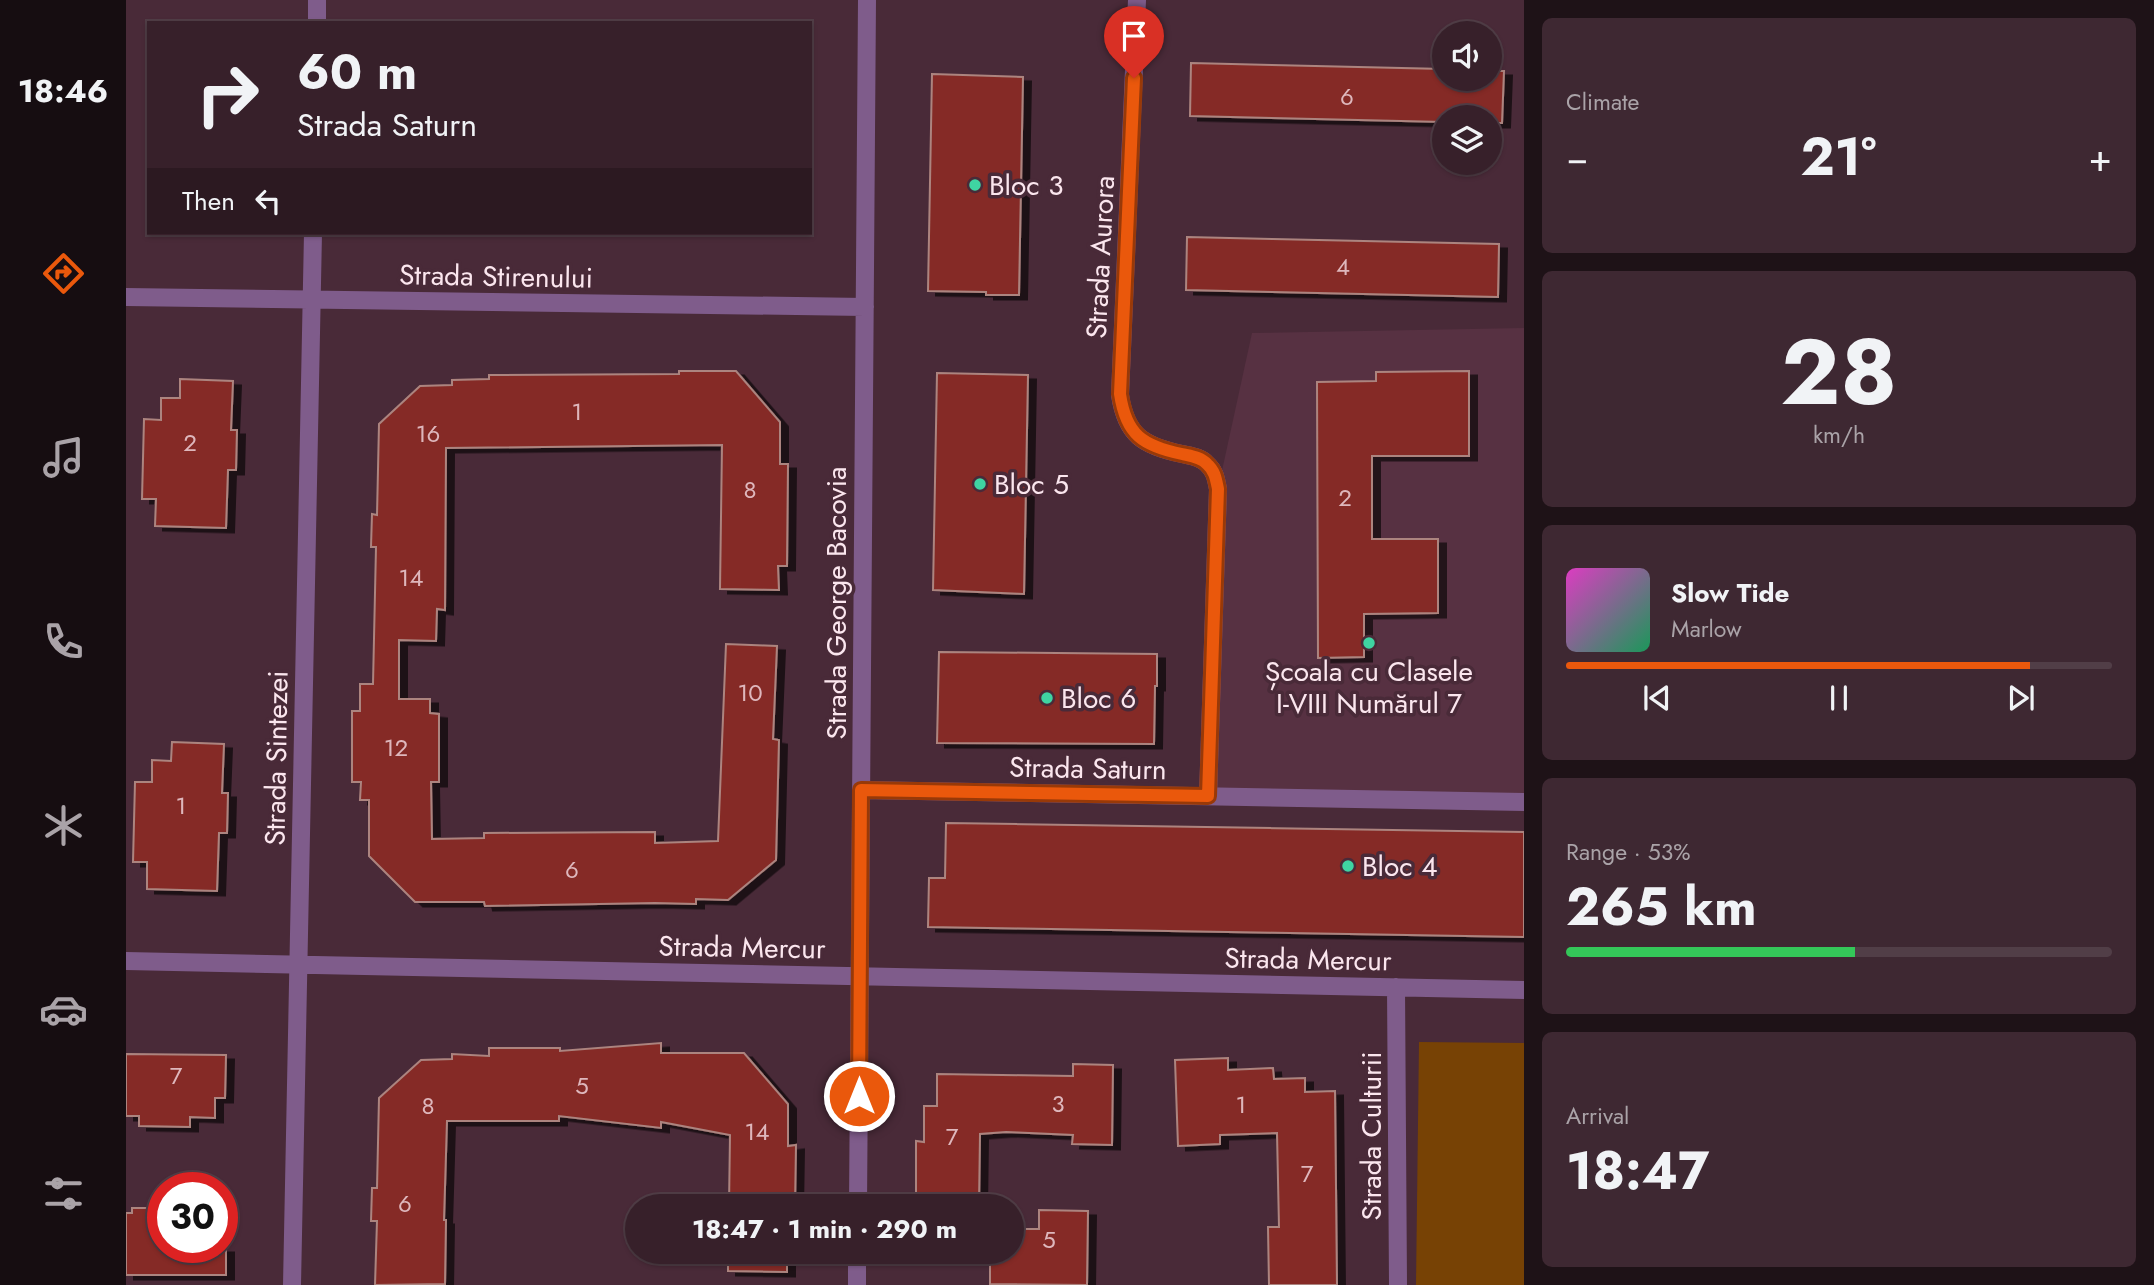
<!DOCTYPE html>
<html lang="en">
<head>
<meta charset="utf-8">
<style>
  :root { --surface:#37202a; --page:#3e2832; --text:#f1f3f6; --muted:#aaa3a8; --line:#513e47; --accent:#ea580c }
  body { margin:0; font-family:Jost,sans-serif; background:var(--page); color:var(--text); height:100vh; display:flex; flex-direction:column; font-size:26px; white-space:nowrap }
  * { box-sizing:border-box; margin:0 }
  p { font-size:23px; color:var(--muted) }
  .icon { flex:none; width:38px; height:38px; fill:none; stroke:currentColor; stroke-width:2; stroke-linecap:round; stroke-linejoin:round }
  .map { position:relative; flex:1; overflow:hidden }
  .side { display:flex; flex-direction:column; gap:18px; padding:18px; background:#1e1217; width:630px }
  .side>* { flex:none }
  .banner { position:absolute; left:21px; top:21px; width:665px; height:214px; border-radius:0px; box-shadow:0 2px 5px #0004,0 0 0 2px var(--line); background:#37202a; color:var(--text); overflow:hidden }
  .fabs { position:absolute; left:1306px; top:21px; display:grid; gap:14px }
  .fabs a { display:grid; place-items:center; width:70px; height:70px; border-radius:50%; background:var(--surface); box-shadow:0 2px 5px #0004,0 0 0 2px var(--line); font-size:35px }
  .speed { position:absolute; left:21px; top:1172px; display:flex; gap:14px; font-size:35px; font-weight:700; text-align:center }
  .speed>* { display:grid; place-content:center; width:91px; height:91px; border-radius:50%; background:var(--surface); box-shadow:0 2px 5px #0004,0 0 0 2px var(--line); line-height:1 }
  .speed .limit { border:10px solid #d22; background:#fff; color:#111 }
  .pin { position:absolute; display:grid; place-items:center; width:60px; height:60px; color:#fff; margin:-72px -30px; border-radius:50% 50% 50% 0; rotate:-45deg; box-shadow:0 0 7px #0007 }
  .pin .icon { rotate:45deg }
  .me { position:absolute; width:77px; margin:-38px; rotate:0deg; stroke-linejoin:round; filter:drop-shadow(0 0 5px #0008) }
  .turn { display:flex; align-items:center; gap:24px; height:147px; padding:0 35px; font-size:32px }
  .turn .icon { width:91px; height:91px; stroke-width:2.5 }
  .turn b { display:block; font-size:49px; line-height:60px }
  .then { display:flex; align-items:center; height:66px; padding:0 35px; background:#0003; gap:14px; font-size:26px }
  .big { font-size:52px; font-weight:700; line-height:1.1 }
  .side .widget { flex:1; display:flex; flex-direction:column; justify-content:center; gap:10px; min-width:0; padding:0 24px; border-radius:10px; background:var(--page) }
  .side .dial { align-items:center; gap:0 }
  .dial b { font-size:91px; line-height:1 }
  .song { display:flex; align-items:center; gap:21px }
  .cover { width:84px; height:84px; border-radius:10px; background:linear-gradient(135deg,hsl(310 70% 55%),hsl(150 70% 35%)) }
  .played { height:7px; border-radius:4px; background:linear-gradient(90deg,var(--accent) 85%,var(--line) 85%) }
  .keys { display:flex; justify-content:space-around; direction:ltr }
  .heat { display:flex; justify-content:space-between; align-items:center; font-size:38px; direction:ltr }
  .charge { height:10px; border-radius:5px; background:linear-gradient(90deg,#34c759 53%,var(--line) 0) }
  .trip { position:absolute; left:499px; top:1194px; width:399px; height:70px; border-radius:35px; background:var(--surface); box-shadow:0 2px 5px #0004,0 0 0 2px var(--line); font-weight:700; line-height:70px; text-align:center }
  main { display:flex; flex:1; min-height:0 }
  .tabs { display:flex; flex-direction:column; width:126px; justify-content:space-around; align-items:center; background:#160d11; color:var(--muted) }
  .tabs .icon { width:49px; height:49px }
  .tabs .selected { color:var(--accent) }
  .tabs b { font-size:32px; color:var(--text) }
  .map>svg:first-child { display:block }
  .built { fill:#573142 }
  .green { fill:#774205 }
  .building { fill:#852b26; stroke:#ac847f; stroke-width:2; filter:url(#shadow) }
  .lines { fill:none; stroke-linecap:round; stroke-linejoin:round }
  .minor { stroke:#7f5c8b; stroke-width:18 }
  .route-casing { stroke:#983908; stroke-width:18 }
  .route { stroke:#ea580c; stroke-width:12 }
  .poi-dot { fill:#3fd4a2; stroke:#492a38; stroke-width:2.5 }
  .labels { text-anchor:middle; stroke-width:7; stroke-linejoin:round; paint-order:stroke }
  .number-label { font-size:24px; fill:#deb7bc }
  .poi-label { font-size:28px; fill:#fbe6ee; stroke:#492a38; text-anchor:start }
  .street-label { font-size:28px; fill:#fbe6ee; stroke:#492a38 }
</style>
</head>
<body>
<main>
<nav class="tabs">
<b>18:46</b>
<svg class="icon selected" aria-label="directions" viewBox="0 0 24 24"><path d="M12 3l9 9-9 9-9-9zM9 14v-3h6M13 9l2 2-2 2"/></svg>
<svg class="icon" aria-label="music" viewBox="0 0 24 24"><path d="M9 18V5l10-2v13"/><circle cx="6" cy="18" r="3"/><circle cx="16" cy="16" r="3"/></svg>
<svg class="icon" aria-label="phone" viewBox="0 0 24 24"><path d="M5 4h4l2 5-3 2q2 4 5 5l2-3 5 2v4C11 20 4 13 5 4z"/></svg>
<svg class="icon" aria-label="climate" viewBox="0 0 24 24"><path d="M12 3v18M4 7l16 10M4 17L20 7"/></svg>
<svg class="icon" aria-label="car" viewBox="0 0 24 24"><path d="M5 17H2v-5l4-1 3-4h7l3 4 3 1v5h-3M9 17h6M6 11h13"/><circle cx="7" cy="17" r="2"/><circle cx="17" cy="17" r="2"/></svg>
<svg class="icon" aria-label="filters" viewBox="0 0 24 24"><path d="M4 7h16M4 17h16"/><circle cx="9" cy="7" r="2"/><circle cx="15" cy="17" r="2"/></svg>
</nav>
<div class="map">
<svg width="1398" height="1285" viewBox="0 0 1398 1285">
  <defs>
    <filter id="shadow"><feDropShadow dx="8" dy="4.5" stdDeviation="0" flood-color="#0009"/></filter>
  </defs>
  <rect width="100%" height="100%" fill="#492a38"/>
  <path class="built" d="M 1398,328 L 1398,802 L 1082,796 L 1092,489 L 1126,333 Z"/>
  <path class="green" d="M 1293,1042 L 1398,1043 L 1398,1285 L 1290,1285 Z"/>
  <path class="building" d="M 1065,63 L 1318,69 L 1318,79 L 1363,79 L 1363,71 L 1378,71 L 1376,123 L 1363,123 L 1363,117 L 1318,117 L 1318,122 L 1064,116 Z
    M 806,74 L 897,77 L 893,295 L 860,295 L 860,292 L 802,291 Z
    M 1061,237 L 1373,244 L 1372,297 L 1060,290 Z
    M 553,371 L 610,371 L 654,422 L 654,464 L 662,464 L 661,566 L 652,566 L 653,590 L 594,589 L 596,445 L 320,448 L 319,610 L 311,609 L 310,641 L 273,640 L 273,699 L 304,699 L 304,713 L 313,714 L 313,782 L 305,782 L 306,839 L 358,838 L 358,833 L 529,832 L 529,843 L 592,841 L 600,644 L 651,646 L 647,739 L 653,740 L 650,860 L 602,900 L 570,899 L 570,904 L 529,903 L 359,906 L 358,902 L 289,902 L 243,856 L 243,800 L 234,800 L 235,782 L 226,782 L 226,711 L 234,711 L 234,684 L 247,684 L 250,547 L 245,547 L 246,514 L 251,515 L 253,424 L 294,386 L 326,385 L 326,380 L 363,379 L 363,375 L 553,374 Z
    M 1343,371 L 1343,456 L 1246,456 L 1246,539 L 1312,539 L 1312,613 L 1238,614 L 1238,657 L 1192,658 L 1191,382 L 1250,381 L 1250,372 Z
    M 811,373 L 902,375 L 898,594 L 807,590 Z
    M 54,379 L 107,381 L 105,430 L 111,430 L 110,470 L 102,470 L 100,528 L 29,526 L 30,499 L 16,499 L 18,419 L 35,420 L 35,398 L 54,398 Z
    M 813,652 L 1031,654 L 1031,686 L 1029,686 L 1028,744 L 811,743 Z
    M 46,742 L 98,744 L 96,793 L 102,793 L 101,833 L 93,833 L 91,891 L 21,889 L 21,862 L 7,862 L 9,782 L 26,782 L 26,760 L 45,761 Z
    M 820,823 L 1398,832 L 1398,937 L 802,927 L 803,878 L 819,878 Z
    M 535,1043 L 535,1053 L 618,1053 L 662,1104 L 662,1146 L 670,1145 L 669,1206 L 603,1206 L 604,1135 L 535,1122 L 535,1128 L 433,1116 L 433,1121 L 321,1121 L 318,1220 L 320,1220 L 319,1284 L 249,1285 L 251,1221 L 245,1221 L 246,1188 L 251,1188 L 253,1098 L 295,1060 L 326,1059 L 326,1054 L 363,1056 L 363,1048 L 434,1048 L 434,1051 Z
    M 0,1054 L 100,1055 L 99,1098 L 89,1098 L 89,1118 L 64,1117 L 64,1127 L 13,1126 L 13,1116 L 0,1116 Z
    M 1102,1058 L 1102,1070 L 1147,1068 L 1148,1079 L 1179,1078 L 1179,1092 L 1209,1091 L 1211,1285 L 1143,1285 L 1142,1227 L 1153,1227 L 1151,1133 L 1094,1135 L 1094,1144 L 1052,1146 L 1049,1060 Z
    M 947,1064 L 987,1065 L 986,1145 L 946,1144 L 947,1135 L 880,1132 L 854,1134 L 853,1206 L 790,1206 L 790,1141 L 798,1142 L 798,1106 L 811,1106 L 811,1074 L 947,1076 Z
    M 6,1208 L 37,1208 L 37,1248 L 100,1248 L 100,1275 L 0,1275 L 0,1213 L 6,1213 Z
    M 913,1210 L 962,1211 L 961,1285 L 864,1284 L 864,1251 L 886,1251 L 886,1229 L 913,1229 Z
    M 602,1251 L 661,1251 L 661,1272 L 602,1271 Z"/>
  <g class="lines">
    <path class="minor" d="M 1011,0 L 994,395 C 1000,435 1017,446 1056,454 C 1065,456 1075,457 1081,464 C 1089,471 1090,479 1092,489 L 1082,796
      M 191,23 L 191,0
      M 0,297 L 739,307
      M 735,790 L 1398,802
      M 0,961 L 1398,990
      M 1270,987 L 1272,1285
      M 732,1206 L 741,0
      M 166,1285 L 187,233
      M 731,1285 L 731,1251"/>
  </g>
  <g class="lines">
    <defs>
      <path id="route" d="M 733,1096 L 735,790 L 1082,796 L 1092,489 C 1090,479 1089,471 1081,464 C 1075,457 1065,456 1056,454 C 1017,446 1000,435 994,394 L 1008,78"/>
    </defs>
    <use href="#route" class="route-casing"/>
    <use href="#route" class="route"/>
  </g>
  <g class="poi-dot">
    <circle cx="849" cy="185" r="7"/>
    <circle cx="854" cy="484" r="7"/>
    <circle cx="1243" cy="643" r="7"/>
    <circle cx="921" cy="698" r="7"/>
    <circle cx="1222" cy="866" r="7"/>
  </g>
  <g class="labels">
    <g class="number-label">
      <text x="1221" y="105">6</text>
      <text x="1217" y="275">4</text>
      <text x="451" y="420">1</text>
      <text x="302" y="442">16</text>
      <text x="64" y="451">2</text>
      <text x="624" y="498">8</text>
      <text x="1219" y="506">2</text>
      <text x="285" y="586">14</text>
      <text x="624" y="701">10</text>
      <text x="270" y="756">12</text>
      <text x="55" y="814">1</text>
      <text x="446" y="878">6</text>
      <text x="50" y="1084">7</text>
      <text x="456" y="1094">5</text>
      <text x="932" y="1112">3</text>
      <text x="1115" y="1113">1</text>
      <text x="302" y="1114">8</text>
      <text x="631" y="1140">14</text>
      <text x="826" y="1145">7</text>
      <text x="1181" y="1182">7</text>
      <text x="279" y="1212">6</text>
      <text x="923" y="1248">5</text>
    </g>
    <g class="poi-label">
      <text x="863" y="195">Bloc 3</text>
      <text x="868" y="494">Bloc 5</text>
      <text x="1243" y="681" text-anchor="middle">Școala cu Clasele<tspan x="1243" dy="32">I-VIII Numărul 7</tspan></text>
      <text x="935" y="708">Bloc 6</text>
      <text x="1236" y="876">Bloc 4</text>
    </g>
    <g class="street-label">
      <text transform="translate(974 257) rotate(-87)" y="10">Strada Aurora</text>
      <text transform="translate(370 276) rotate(1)" y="10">Strada Stirenului</text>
      <text transform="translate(710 603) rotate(-90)" y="10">Strada George Bacovia</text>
      <text transform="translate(150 758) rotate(-89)" y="10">Strada Sintezei</text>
      <text transform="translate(962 768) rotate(1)" y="10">Strada Saturn</text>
      <text transform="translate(616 947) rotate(1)" y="10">Strada Mercur</text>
      <text transform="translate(1182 959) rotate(1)" y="10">Strada Mercur</text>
      <text transform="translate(1245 1136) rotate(-90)" y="10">Strada Culturii</text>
    </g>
  </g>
</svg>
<div class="fabs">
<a><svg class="icon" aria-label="sound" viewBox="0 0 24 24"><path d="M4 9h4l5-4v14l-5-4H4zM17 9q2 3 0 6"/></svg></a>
<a><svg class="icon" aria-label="layers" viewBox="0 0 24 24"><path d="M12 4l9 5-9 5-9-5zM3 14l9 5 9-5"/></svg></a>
</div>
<div class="speed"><div class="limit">30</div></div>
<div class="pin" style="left:1008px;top:78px;background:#d93025"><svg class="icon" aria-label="arrive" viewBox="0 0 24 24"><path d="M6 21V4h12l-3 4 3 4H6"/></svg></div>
<svg class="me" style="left:733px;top:1096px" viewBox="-20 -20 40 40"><circle r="17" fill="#ea580c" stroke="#fff" stroke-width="3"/><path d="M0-11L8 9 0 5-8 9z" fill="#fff"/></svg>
<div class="trip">18:47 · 1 min · 290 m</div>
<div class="banner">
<div class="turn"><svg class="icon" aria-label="right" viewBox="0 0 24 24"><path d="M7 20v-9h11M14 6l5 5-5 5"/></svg><div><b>60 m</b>Strada Saturn</div></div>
<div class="then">Then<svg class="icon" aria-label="left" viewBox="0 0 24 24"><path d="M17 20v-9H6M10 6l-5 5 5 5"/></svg></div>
</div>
</div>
<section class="side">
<div class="widget"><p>Climate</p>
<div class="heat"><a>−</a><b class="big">21°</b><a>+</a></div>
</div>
<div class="widget dial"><b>28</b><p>km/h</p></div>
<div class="widget">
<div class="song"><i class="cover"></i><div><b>Slow Tide</b><p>Marlow</p></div></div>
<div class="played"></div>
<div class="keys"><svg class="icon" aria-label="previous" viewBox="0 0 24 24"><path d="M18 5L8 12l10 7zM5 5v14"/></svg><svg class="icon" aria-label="pause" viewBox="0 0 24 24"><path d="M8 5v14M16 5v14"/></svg><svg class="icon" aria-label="next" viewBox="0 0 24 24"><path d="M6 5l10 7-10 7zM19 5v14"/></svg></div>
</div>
<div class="widget"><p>Range · 53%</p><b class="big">265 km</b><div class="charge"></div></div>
<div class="widget"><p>Arrival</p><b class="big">18:47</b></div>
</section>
</main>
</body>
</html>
